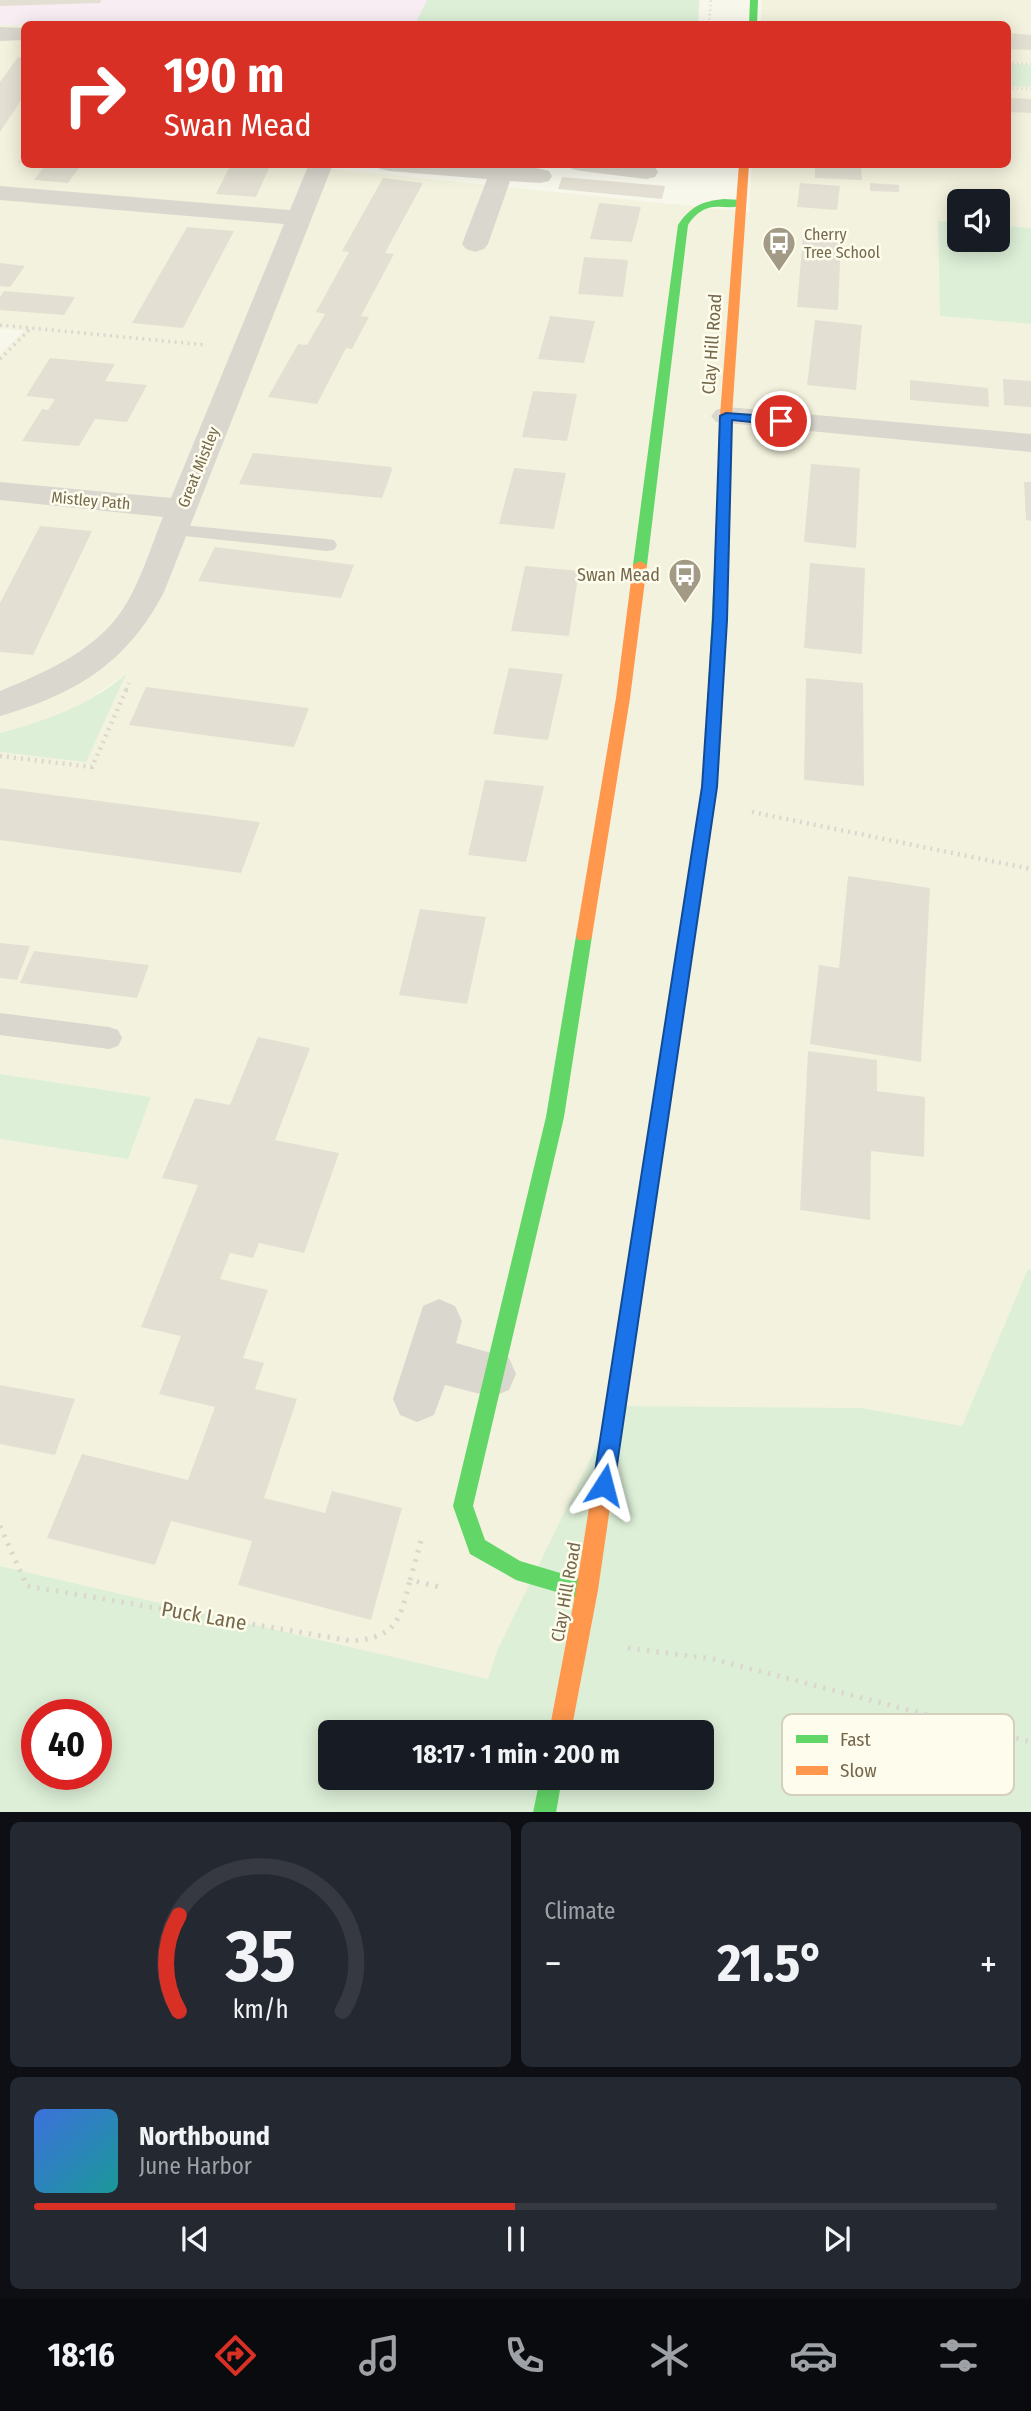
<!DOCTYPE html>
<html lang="en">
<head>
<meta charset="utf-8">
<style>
  :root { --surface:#171b24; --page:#242831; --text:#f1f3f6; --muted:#9ea1a6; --line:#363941; --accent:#d93025 }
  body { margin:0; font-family:"Fira Sans Condensed",sans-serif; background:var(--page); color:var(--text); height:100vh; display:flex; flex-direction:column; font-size:26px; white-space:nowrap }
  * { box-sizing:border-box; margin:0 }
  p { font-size:23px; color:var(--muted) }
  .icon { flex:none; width:38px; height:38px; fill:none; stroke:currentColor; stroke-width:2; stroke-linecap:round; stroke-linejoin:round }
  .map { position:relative; height:1812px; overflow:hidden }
  .side { display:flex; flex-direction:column; gap:10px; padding:10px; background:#0d0f14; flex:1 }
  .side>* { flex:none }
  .banner { position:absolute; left:21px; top:21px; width:990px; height:147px; border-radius:10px; box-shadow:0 4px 18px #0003; background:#d93025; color:#fff; overflow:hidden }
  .tools { position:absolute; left:947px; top:189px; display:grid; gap:14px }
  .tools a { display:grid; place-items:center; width:63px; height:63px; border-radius:10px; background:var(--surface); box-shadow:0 4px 18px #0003; font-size:35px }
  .speed { position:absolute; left:21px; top:1699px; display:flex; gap:14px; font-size:35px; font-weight:700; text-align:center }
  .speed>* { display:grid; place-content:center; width:91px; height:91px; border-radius:50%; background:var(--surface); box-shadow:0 4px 18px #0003; line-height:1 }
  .speed .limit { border:10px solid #d22; background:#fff; color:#111 }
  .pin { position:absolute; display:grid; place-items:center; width:60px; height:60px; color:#fff; margin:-30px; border:4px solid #fff; border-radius:50%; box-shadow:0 2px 7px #0007 }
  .me { position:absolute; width:77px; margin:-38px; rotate:9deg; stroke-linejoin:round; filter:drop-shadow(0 0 5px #0008) }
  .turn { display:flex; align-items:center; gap:24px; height:147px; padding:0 28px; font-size:32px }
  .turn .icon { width:91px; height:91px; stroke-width:2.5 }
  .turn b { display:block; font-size:49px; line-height:60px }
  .big { font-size:52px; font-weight:700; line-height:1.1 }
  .side .widget { flex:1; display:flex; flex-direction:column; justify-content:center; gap:10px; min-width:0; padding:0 24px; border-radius:10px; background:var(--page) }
  .side .dial { align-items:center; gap:0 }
  .dial svg { height:182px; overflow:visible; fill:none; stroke:var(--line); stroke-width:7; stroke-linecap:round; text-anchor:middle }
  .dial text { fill:var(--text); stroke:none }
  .song { display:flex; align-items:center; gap:21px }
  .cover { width:84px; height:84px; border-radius:10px; background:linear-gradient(135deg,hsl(220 70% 55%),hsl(180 70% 35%)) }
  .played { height:7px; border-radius:4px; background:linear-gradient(90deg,var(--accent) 50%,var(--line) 50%) }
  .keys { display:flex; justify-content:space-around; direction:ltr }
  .heat { display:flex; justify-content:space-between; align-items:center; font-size:38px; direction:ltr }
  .side .tiles { flex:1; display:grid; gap:10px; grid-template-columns:1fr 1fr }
  .widget:last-child { grid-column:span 2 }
  .trip { position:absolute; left:318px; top:1720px; width:396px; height:70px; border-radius:10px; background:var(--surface); box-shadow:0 4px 18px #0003; font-weight:700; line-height:70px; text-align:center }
  .tabs { display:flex; height:112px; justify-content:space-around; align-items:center; background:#090b0e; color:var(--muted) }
  .tabs .icon { width:49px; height:49px }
  .tabs .current { color:var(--accent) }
  .tabs b { font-size:32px; color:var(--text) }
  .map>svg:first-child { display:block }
  .residential { fill:#f3f2de }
  .education { fill:#f7edf3 }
  .green { fill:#ddefd7; fill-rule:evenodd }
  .building { fill:#e3e0d3 }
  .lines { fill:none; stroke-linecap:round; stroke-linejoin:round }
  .path-far3 { stroke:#dad7ce; stroke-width:2.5; stroke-dasharray:1 3.5; stroke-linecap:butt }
  .path-far2 { stroke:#dad7ce; stroke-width:3.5; stroke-dasharray:2 4.5; stroke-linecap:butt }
  .path-far1 { stroke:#dad7ce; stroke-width:4.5; stroke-dasharray:2 5; stroke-linecap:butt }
  .path { stroke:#dad7ce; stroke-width:5; stroke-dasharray:2.5 7; stroke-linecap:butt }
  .lane { fill:#dad7ce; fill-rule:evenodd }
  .street { fill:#dad7ce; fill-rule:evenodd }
  .fast { fill:#63d668; fill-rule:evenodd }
  .slow { fill:#ff974d; fill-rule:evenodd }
  .route { fill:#1a73e8; stroke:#114b97; stroke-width:2 }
  .labels { text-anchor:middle; stroke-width:5; stroke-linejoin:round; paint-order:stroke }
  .far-poi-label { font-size:16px; fill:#75684c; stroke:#fefded; text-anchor:start }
  .far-street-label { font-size:16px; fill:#75684c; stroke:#fefded }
  .street-label { font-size:18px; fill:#75684c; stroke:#fefded }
  .poi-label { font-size:18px; fill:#75684c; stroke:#fefded; text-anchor:end }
  .near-street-label { font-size:21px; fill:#75684c; stroke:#fefded }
  .key { fill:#fefded; stroke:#d5d0bd; stroke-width:2 }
  .key-label { font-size:19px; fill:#75684c }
</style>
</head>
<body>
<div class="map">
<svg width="1031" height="1813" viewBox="0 0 1031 1813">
  <rect width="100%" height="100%" fill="#f7f7ec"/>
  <path class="residential" d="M 762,0 L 1031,0 L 1031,65 L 1008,64 L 1008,24 L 761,24 Z
    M 0,25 L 24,25 L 24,164 L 313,165 L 313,167 L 749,212 L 752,165 L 1008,164 L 1008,86 L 1031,87 L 1031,228 L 998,225 L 998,201 L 959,201 L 959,222 L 938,221 L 940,316 L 1031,324 L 1031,1270 L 1028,1270 L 962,1427 L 861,1408 L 488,1679 L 0,1566 L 0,1139 L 128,1159 L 151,1097 L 0,1074 L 0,752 L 86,761 L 124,675 L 79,706 L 38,723 L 0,733 L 0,354 L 24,331 L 0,328 Z"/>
  <path class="education" d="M 0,0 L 700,0 L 698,24 L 0,25 Z"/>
  <path class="green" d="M 427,0 L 699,0 L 698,24 L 415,24 Z
    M 1008,64 L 1031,65 L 1031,87 L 1008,86 Z
    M 938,221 L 959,222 L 959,240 L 998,240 L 998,225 L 1031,228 L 1031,324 L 940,316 Z
    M 126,674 L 86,762 L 0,752 L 0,733 C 46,721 90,705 126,674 Z
    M 0,1074 L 151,1097 L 128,1159 L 0,1139 Z
    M 1028,1269 L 1031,1270 L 1031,1812 L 0,1813 L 0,1566 L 488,1679 L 497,1651 L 616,1406 L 861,1408 L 962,1426 ZM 37,1715 L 96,1715 L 96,1774 L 37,1774 ZM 331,1732 L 702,1732 L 702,1778 L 331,1778 Z"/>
  <path class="building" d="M 0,0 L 101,0 L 100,3 L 0,6 Z
    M 1008,33 L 1031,35 L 1031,50 L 1008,49 Z
    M 18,57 L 24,58 L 24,96 L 0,132 L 0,82 Z
    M 1008,98 L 1031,99 L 1031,113 L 1008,112 Z
    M 46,164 L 82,164 L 68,183 L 34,180 Z
    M 231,164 L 271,164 L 256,197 L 216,194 Z
    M 815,164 L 861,164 L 862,180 L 815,178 Z
    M 562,177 L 665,186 L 662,199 L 558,189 Z
    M 383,178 L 423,183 L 385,253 L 394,254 L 361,316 L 369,317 L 352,349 L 346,348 L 317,404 L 268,397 L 298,344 L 307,345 L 325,314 L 316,312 L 349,252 L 342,251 Z
    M 800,183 L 840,186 L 837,210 L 797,207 Z
    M 870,183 L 899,185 L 899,192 L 870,191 Z
    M 599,203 L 641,207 L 632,242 L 590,239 Z
    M 187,227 L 234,231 L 183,328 L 132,323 Z
    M 803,236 L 841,239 L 838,310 L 797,307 Z
    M 584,257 L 628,260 L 623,297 L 578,294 Z
    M 0,263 L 25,266 L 10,287 L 0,286 Z
    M 4,291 L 75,297 L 64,315 L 0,310 L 0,297 Z
    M 550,316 L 595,321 L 584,363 L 538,359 Z
    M 815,320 L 862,325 L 856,390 L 807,385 Z
    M 50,358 L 115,364 L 105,381 L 147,385 L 127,422 L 95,419 L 79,446 L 22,441 L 42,409 L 48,410 L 55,399 L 26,396 Z
    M 1003,379 L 1031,381 L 1031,407 L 1004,405 Z
    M 910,380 L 988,388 L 989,407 L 910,400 Z
    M 533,391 L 577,394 L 567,441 L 522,437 Z
    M 253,453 L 391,467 L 392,470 L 382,498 L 239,484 Z
    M 811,464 L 860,468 L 856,548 L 804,542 Z
    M 514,468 L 566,473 L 554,529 L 499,524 Z
    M 1024,482 L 1031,482 L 1031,521 L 1026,520 Z
    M 40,526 L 92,531 L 33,655 L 0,652 L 0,603 Z
    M 215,547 L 354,565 L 341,598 L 198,581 Z
    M 810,563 L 865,568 L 862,654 L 804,648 Z
    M 525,566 L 579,571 L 569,636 L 511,631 Z
    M 509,668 L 563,674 L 548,740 L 493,734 Z
    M 806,678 L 863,683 L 864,786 L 804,780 Z
    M 146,687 L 309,708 L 294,747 L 129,725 Z
    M 485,780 L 544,786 L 526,862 L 468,855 Z
    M 0,788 L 260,822 L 241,873 L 0,840 Z
    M 848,876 L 930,888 L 921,1062 L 810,1044 L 819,965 L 839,968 Z
    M 420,909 L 486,917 L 467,1004 L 399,995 Z
    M 0,943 L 30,946 L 17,980 L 0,978 Z
    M 34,951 L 149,965 L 137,998 L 20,983 Z
    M 258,1037 L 310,1048 L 275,1140 L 339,1153 L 304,1253 L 259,1243 L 253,1258 L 230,1253 L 220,1279 L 268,1290 L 243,1358 L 264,1363 L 255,1389 L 297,1399 L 264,1498 L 325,1513 L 332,1491 L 402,1508 L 371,1620 L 238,1585 L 252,1541 L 171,1521 L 155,1565 L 47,1538 L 82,1454 L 188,1480 L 215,1407 L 159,1394 L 181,1336 L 141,1327 L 198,1185 L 162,1178 L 195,1098 L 230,1105 Z
    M 808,1051 L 877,1060 L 877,1091 L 925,1097 L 924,1157 L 871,1151 L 870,1220 L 800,1210 Z
    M 0,1385 L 75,1399 L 55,1455 L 0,1444 Z"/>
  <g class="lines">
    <path class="path-far3" d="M 709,24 L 711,0
      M 1008,63 L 1031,64
      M 1008,88 L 1031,89
      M 19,162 L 24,154"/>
    <path class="path-far2" d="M 0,325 L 206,345
      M 0,359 L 31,328
      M 126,690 L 129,683"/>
    <path class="path-far1" d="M 0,756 L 92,767 L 127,688
      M 752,812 L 1031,869"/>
    <path class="path" d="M 0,1526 L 27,1586 L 352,1641 C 397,1637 400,1620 410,1580
      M 421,1541 L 410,1580 L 444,1588
      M 628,1648 L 713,1659 L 1031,1742"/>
    <path class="lane" d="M 172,524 L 327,539 L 334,540 L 337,545 L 334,550 L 327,551 L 165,534 L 162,530 L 165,526 Z
      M 0,1013 L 109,1027 L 118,1030 L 122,1038 L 118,1046 L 109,1049 L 0,1035 Z"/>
    <path class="street" d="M 0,27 L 24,28 L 24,40 L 0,41 Z
      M 309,164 L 333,164 L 164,592 C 127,663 76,694 0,716 L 0,691 C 43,673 89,654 118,616 C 139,588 150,549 163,517 L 0,500 L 0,482 L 171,498 L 284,224 L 0,200 L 0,186 L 290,210 Z
      M 377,164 C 433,164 495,157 549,171 L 552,176 L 549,181 L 540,183 L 510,181 L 488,244 L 484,249 L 475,252 L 466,249 L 462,244 L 487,179 L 389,171 L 380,169 Z
      M 569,164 L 644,164 L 655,167 L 658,172 L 655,177 L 646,179 L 581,171 L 572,169 Z
      M 726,407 L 1031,434 L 1031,452 L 716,422 L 711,416 L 716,410 Z
      M 439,1299 L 455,1306 L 462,1321 L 456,1343 L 509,1358 L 516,1374 L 509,1390 L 492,1397 L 445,1385 L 434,1415 L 417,1422 L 400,1415 L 393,1399 L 423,1306 Z"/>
    <path class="fast" d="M 750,0 L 758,0 L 757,24 L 749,24 Z
      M 724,199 L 742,200 L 747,203 C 727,215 709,194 688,225 L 647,565 L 640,569 L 633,565 L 678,225 C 690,207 702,201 724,199 Z
      M 721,569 L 728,573 L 717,787 L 642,1287 L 640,1293 L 633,1296 L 626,1293 L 624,1287 L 703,787 L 714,573 Z
      M 584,930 L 590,932 L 592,936 L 564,1117 L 473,1506 L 485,1540 L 520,1561 L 594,1583 L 598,1590 L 594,1597 L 587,1601 L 516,1580 L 470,1554 L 453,1506 L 546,1117 L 576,936 L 578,932 Z
      M 540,1778 L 562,1778 L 556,1813 L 533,1813 Z"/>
    <path class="slow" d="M 739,164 L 749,164 L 732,416 L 728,573 L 721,577 L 714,573 L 720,416 Z
      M 640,561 L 647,565 L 630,698 L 592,936 L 590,940 L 578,940 L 576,936 L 616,698 L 633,565 Z
      M 633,1278 L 640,1281 L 642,1287 L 598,1590 L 571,1732 L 549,1732 L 576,1590 L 624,1287 L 626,1281 Z"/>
  </g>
  <path class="route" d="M 726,413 L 781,417 L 787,421 L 781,425 L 732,420 L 727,620 L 717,787 L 614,1485 L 611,1492 L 604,1495 L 596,1492 L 593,1485 L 702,787 L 713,620 L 720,416 Z"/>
  <defs>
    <symbol id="bus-pin" viewBox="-11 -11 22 30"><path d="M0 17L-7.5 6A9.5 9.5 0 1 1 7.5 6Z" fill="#a29a84" stroke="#fefded"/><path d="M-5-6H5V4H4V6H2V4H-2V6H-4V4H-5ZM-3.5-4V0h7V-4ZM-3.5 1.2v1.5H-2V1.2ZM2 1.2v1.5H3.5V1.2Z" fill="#fff"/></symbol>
  </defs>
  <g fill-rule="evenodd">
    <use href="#bus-pin" x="760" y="224" width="38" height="52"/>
    <use href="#bus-pin" x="666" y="556" width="38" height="52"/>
  </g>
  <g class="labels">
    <g class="far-poi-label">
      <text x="804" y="240">Cherry<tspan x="804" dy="18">Tree School</tspan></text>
    </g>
    <g class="far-street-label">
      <text transform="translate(198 467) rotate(-68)" y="6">Great Mistley</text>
      <text transform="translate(91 500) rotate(5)" y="6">Mistley Path</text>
    </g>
    <g class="street-label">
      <text transform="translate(712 344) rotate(-86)" y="6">Clay Hill Road</text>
      <text transform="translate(566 1592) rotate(-80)" y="6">Clay Hill Road</text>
    </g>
    <g class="poi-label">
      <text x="660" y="581">Swan Mead</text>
    </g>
    <g class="near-street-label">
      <text transform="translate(204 1616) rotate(10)" y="7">Puck Lane</text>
    </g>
  </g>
  <rect x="782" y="1714" width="232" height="81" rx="10" class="key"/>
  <rect x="796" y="1735" width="32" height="8" fill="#63d668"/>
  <rect x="796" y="1766" width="32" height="9" fill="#ff974d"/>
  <g class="key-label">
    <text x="840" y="1746">Fast</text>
    <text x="840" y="1777">Slow</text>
  </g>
</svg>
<div class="tools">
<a><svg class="icon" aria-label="sound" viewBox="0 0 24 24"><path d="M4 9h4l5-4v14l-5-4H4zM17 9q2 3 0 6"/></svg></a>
</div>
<div class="speed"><div class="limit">40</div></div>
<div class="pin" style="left:781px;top:421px;background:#d93025"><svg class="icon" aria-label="arrive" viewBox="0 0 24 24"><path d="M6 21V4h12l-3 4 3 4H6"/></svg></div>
<svg class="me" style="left:604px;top:1485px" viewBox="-20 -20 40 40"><path d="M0-17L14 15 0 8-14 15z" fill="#1a73e8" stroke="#fff" stroke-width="4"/></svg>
<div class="trip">18:17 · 1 min · 200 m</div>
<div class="banner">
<div class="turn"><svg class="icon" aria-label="right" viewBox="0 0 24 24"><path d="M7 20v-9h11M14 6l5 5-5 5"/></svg><div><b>190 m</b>Swan Mead</div></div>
</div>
</div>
<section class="side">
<div class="tiles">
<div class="widget dial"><svg viewBox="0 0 100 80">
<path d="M14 69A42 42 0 1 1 86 69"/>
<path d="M14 69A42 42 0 0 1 14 27" stroke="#d93025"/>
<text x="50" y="56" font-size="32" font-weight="700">35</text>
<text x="50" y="72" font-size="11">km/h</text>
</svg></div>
<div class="widget"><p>Climate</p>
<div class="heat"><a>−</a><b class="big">21.5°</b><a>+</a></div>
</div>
<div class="widget">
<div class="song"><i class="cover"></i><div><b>Northbound</b><p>June Harbor</p></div></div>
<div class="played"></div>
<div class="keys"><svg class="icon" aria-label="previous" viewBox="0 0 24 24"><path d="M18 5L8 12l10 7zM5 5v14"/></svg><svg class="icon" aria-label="pause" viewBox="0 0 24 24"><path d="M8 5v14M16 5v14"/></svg><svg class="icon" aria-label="next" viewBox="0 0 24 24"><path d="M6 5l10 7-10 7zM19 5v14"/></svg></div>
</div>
</div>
</section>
<nav class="tabs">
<b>18:16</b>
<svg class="icon current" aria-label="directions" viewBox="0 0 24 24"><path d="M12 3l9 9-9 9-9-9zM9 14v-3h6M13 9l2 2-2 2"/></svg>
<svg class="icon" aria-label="music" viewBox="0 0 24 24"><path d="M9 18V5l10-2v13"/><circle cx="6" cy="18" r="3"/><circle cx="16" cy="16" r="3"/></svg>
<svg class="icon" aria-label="phone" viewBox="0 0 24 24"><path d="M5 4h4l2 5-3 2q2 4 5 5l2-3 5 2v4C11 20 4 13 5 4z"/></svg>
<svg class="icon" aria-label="climate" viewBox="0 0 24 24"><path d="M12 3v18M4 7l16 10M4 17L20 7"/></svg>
<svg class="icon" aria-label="car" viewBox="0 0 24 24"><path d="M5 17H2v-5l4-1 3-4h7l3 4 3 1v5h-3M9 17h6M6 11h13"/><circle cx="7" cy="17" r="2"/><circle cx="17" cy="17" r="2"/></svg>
<svg class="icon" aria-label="filters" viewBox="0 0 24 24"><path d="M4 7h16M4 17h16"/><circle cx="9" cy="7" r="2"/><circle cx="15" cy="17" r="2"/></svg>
</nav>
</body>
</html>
